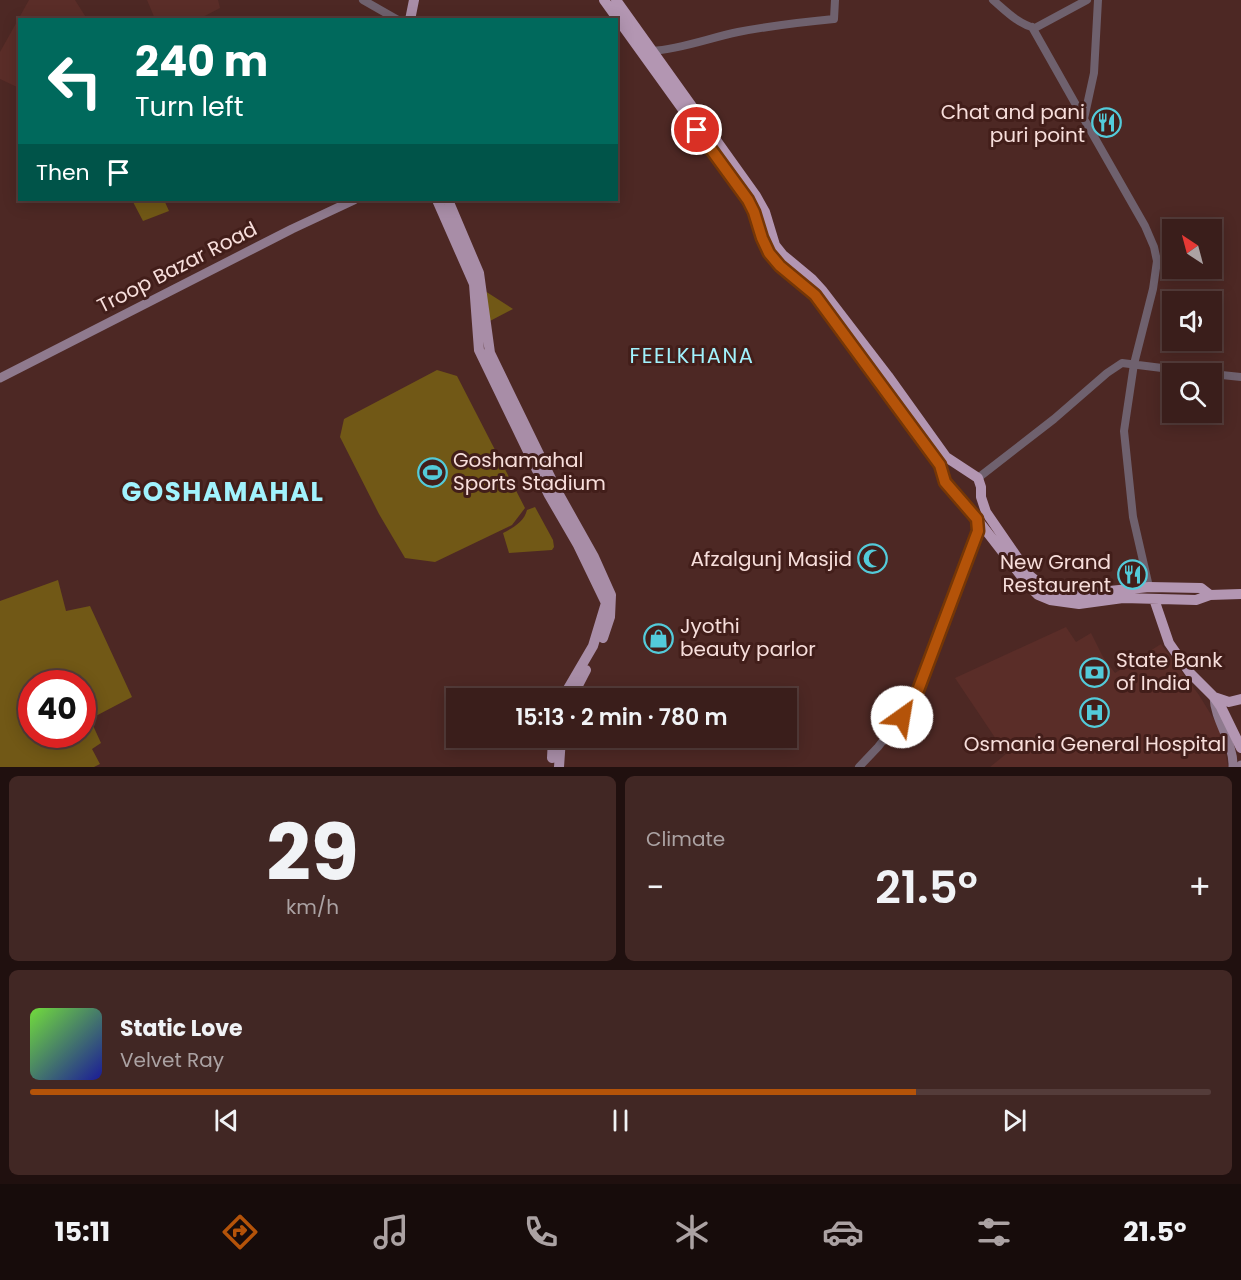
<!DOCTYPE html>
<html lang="en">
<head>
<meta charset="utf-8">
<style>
  :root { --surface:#3a1e1b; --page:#412724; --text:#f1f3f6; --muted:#aba2a3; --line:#543c3a; --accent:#b45309 }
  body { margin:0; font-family:Poppins,sans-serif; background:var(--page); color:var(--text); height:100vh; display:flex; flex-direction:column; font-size:22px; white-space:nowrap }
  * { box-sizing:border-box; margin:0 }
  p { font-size:20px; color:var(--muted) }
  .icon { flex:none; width:33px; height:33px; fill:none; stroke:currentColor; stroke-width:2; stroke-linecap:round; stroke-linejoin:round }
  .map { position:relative; height:767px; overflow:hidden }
  .panel { display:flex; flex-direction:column; gap:9px; padding:9px; background:#20100f; flex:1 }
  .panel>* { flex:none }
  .guide { position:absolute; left:18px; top:18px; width:600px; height:183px; border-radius:0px; box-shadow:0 3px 15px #0003,0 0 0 2px var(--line); background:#00695c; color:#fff; overflow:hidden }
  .needle { width:39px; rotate:324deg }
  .buttons { position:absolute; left:1162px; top:219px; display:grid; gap:12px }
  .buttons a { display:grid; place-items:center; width:60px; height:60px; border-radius:0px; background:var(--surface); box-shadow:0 3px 15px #0003,0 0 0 2px var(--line); font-size:30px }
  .speed { position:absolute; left:18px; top:670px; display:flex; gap:12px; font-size:30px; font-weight:700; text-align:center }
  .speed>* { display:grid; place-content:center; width:78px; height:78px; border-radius:50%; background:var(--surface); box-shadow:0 3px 15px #0003,0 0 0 2px var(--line); line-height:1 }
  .speed .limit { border:9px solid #d22; background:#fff; color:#111 }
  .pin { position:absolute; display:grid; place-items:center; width:51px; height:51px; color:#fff; margin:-26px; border:3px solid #fff; border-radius:50%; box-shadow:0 2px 6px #0007 }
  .me { position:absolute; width:66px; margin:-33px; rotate:32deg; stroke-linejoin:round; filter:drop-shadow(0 0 4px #0008) }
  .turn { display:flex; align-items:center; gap:21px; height:126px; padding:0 18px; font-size:27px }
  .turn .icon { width:78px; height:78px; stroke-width:2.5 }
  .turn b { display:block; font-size:42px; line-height:51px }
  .then { display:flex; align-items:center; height:57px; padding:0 18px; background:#0003; gap:12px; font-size:22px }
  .big { font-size:45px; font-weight:600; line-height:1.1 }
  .panel .tile { flex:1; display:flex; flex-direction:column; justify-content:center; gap:9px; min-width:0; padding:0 21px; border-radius:9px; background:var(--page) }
  .panel .dial { align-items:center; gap:0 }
  .dial b { font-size:78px; line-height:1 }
  .song { display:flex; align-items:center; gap:18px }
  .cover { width:72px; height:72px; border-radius:9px; background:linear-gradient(135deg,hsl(100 70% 55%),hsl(240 70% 35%)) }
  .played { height:6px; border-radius:3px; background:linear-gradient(90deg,var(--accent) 75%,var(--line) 75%) }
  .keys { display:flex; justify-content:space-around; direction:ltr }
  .heat { display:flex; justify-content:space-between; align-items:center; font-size:33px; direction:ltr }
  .panel .tiles { flex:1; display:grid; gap:9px; grid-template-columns:1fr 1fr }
  .tile:last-child { grid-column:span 2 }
  .trip { position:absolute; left:446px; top:688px; width:351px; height:60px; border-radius:0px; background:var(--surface); box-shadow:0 3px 15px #0003,0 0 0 2px var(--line); font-weight:600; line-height:60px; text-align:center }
  .dock { display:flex; height:96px; justify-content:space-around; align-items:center; background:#170c0b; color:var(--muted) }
  .dock .icon { width:42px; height:42px }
  .dock .active { color:var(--accent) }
  .dock b { font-size:27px; color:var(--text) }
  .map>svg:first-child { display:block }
  .built { fill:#5a2d28 }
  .green { fill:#715816; fill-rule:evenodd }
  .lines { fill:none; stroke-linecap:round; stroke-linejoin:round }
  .tertiary { stroke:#6f616e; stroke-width:8 }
  .secondary { stroke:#8f7a8e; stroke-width:9 }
  .primary { stroke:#a88da7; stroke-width:10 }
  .trunk { stroke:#b396b2; stroke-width:10 }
  .route-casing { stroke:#753606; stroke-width:15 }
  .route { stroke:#b45309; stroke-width:10 }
  .labels { text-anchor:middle; stroke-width:6; stroke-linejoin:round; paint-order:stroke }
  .poi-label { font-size:20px; fill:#f7dedb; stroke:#421e1a; text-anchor:end }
  .street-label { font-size:20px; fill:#f7dedb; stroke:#421e1a }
  .neighbourhood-label { font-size:21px; letter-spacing:1.5px; fill:#a1f2fd; stroke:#421e1a }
  .district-label { font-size:26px; font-weight:bold; letter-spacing:1.5px; fill:#a1f2fd; stroke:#421e1a }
</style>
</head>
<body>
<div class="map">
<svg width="1241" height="767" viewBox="0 0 1241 767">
  <rect width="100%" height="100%" fill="#4d2824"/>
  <path class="built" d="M 29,0 L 75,0 L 87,19 L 20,20 L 19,88 L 0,79 L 0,52 Z
    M 147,0 L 218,0 L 220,8 L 199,19 L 155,19 Z
    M 1066,627 L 1076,642 L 1091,633 L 1103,657 L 1115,673 L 1161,644 L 1199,695 L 1221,731 L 1228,767 L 990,767 L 1006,754 L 955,678 Z"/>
  <path class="green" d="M 132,200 L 164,200 L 169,211 L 143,221 Z
    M 485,291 L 513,309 L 488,322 Z
    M 437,370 L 457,376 L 525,508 L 512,525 L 435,562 L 405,558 L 379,514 L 340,437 L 344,419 Z
    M 535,507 L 553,540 L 554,547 L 552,550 L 509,553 L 503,533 C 514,527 524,522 527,510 Z
    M 58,580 L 66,611 L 90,606 L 132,697 L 90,719 L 101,743 L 92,749 L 100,764 L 94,767 L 0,767 L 0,601 ZM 32,684 L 82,684 L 82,735 L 32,735 Z"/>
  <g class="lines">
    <path class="tertiary" d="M 363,0 L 398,20
      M 993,0 C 1006,11 1018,24 1035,28 L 1087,0
      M 1098,0 L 1094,73 L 1084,119 L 1145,226 L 1154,247 L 1157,261 L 1153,289 L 1134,364 L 1124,431 L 1133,517 L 1149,587
      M 1032,27 L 1084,119
      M 652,51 C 681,49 709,38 738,32 C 770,26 802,22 834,19 L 835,0
      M 1212,374 L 1241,377
      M 978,478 L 1054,419 L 1107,373 L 1122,363 L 1210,374
      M 859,767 L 878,747 L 914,701 L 977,531 L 977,519"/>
    <path class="secondary" d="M 0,378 L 292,229 L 354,200
      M 1214,697 C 1215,722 1234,742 1233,767
      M 1240,767 L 1241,765"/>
    <path class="primary" d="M 410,20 L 414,0
      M 437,200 L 474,284 L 479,350 L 549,495 L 578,545 L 606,603 L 593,646 L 562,699
      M 448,200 L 479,273 L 490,353 L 557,491 L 594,557 L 611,595 L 610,617 L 603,638
      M 571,699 L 586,670
      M 552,758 L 553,738
      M 559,767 L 561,738"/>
    <path class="trunk" d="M 604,0 L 748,200 L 754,212 L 762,238 L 769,253 L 780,266 L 815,295 L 940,465 L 945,482 L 977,519 L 1029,586 L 1038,595 L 1050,600 L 1079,604 L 1123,598 L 1196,600 L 1210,595 L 1241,594
      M 616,0 L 756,196 L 765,212 L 775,245 L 783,255 L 812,279 L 822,290 L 888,376 L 946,457 L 978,478 L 981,487 L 981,497 L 986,512 L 1030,576 L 1046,589 L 1070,595 L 1149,587 L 1201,588 L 1210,595
      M 1154,599 L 1169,643 L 1190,673 L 1214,697 L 1221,707 L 1241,748
      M 1214,697 L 1229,702 L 1241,699"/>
  </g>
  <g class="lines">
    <defs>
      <path id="route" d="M 697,130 L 748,200 L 754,212 L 762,238 L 769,253 L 780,266 L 815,295 L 940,465 L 945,482 L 977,519 L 978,531 L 914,701 L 902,717"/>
    </defs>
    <use href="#route" class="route-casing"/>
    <use href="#route" class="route"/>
  </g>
  <defs>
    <symbol id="restaurant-ring" viewBox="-11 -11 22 22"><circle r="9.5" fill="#421e1a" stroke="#53cbda" stroke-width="1.5"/><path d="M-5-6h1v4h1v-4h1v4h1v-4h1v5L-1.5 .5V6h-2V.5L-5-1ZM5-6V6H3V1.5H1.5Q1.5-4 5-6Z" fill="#53cbda"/></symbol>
    <symbol id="stadium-ring" viewBox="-11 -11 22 22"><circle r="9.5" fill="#421e1a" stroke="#53cbda" stroke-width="1.5"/><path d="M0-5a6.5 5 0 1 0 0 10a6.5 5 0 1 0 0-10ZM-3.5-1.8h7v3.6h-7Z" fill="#53cbda"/></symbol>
    <symbol id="mosque-ring" viewBox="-11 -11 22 22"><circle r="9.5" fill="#421e1a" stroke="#53cbda" stroke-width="1.5"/><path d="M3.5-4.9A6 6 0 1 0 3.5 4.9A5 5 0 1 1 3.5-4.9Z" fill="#53cbda"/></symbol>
    <symbol id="shop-ring" viewBox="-11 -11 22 22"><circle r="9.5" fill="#421e1a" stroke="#53cbda" stroke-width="1.5"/><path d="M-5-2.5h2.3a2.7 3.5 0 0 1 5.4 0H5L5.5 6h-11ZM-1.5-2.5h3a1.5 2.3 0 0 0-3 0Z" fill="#53cbda"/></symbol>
    <symbol id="bank-ring" viewBox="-11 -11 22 22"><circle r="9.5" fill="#421e1a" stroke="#53cbda" stroke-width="1.5"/><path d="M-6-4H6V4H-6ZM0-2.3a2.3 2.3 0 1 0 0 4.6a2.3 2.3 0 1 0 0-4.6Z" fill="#53cbda"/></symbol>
    <symbol id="hospital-ring" viewBox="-11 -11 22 22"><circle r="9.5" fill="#421e1a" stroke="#53cbda" stroke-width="1.5"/><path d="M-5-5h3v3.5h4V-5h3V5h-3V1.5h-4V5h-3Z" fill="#53cbda"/></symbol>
  </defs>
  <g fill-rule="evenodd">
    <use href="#restaurant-ring" x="1090" y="106" width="33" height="33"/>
    <use href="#stadium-ring" x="416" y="456" width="33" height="33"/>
    <use href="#mosque-ring" x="856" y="542" width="33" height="33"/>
    <use href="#restaurant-ring" x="1116" y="558" width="33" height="33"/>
    <use href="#shop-ring" x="642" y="622" width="33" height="33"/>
    <use href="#bank-ring" x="1078" y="656" width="33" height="33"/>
    <use href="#hospital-ring" x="1078" y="696" width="33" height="33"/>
  </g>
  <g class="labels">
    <g class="poi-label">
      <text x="1085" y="119">Chat and pani<tspan x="1085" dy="23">puri point</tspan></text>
      <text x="453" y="467" text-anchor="start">Goshamahal<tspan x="453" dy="23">Sports Stadium</tspan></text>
      <text x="852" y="566">Afzalgunj Masjid</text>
      <text x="1111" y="569">New Grand<tspan x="1111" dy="23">Restaurent</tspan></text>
      <text x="680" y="633" text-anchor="start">Jyothi<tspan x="680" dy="23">beauty parlor</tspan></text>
      <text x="1116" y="667" text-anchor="start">State Bank<tspan x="1116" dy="23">of India</tspan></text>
      <text x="1095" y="751" text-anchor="middle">Osmania General Hospital</text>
    </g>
    <g class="street-label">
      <text transform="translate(177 267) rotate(-27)" y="7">Troop Bazar Road</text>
    </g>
    <g class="neighbourhood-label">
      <text x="692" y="363">FEELKHANA</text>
    </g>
    <g class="district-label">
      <text x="223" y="501">GOSHAMAHAL</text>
    </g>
  </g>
</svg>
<div class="buttons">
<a><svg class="needle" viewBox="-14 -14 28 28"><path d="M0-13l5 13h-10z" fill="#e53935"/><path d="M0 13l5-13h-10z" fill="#aba2a3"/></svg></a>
<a><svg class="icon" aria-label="sound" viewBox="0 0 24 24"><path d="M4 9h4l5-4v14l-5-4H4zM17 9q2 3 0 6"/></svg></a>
<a><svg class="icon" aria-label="search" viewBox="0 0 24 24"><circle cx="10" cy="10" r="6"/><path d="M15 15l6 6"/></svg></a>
</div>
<div class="speed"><div class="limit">40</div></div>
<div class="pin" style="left:697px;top:130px;background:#d93025"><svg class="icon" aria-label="arrive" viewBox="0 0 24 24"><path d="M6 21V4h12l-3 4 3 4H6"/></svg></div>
<svg class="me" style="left:902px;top:717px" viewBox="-20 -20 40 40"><circle r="19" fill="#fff"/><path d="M0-13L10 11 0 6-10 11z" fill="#b45309"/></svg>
<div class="trip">15:13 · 2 min · 780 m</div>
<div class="guide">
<div class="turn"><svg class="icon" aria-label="left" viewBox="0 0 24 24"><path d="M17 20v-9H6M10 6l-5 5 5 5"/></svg><div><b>240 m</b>Turn left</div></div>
<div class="then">Then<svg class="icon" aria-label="arrive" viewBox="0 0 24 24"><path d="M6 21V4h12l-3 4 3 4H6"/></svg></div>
</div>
</div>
<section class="panel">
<div class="tiles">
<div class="tile dial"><b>29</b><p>km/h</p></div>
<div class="tile"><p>Climate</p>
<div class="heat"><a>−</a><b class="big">21.5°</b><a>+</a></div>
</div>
<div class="tile">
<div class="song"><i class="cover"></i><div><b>Static Love</b><p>Velvet Ray</p></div></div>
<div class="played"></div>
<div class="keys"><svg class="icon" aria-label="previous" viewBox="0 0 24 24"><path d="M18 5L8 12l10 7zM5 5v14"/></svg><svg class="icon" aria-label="pause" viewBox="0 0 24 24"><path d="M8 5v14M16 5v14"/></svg><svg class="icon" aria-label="next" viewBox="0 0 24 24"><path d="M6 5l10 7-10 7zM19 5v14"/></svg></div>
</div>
</div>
</section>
<nav class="dock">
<b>15:11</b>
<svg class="icon active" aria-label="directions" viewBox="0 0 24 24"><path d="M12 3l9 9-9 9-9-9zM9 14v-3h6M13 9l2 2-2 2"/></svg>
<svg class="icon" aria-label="music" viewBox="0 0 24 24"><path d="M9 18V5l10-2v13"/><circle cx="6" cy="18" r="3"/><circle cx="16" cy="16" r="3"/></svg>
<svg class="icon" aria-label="phone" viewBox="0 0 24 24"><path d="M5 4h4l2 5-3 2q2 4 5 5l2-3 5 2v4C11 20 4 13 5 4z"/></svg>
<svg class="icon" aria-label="climate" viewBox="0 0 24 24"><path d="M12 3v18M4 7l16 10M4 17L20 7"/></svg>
<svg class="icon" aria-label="car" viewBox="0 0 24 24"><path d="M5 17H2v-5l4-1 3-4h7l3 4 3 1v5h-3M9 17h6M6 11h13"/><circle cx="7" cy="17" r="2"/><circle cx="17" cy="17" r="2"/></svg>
<svg class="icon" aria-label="filters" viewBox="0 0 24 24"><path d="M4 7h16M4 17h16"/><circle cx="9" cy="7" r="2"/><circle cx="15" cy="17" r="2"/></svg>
<b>21.5°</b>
</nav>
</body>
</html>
